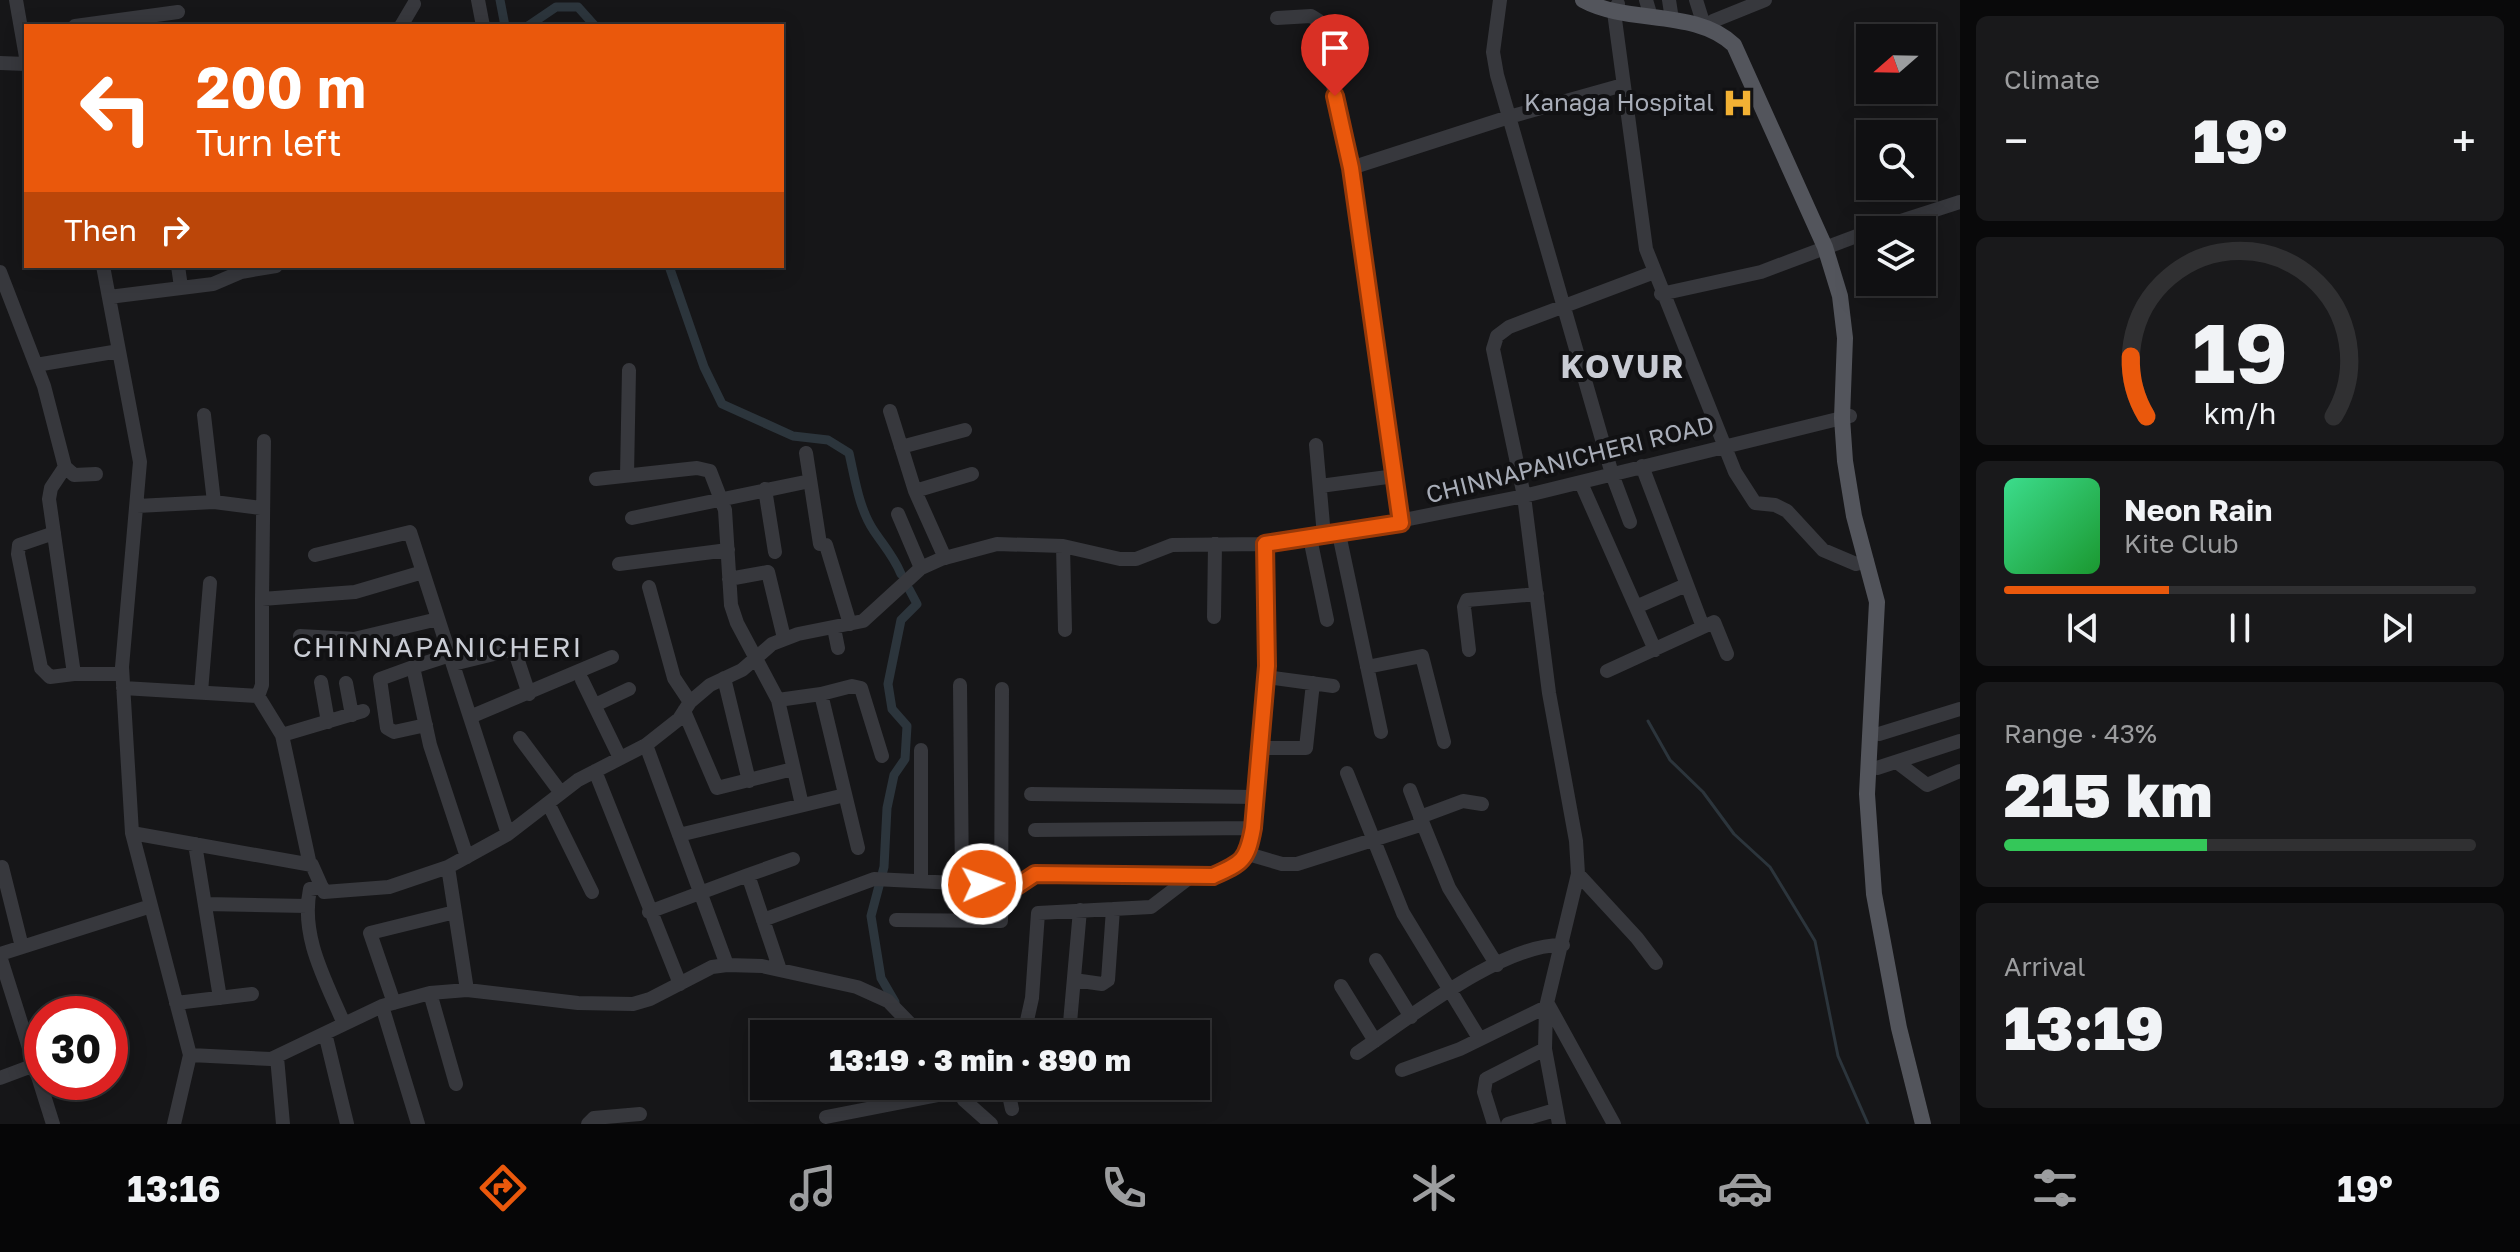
<!DOCTYPE html>
<html lang="en">
<head>
<meta charset="utf-8">
<style>
  :root { --surface:#101012; --page:#19191b; --text:#f1f3f6; --muted:#9c9d9f; --line:#303032; --accent:#ea580c }
  body { margin:0; font-family:"Golos Text",sans-serif; background:var(--page); color:var(--text); height:100vh; display:flex; flex-direction:column; font-size:30px; white-space:nowrap }
  * { box-sizing:border-box; margin:0 }
  p { font-size:26px; color:var(--muted) }
  .icon { flex:none; width:44px; height:44px; fill:none; stroke:currentColor; stroke-width:2; stroke-linecap:round; stroke-linejoin:round }
  .map { position:relative; flex:1; overflow:hidden }
  .side { display:flex; flex-direction:column; gap:16px; padding:16px; background:#09090a; width:560px }
  .side>* { flex:none }
  .hud { position:absolute; left:24px; top:24px; width:760px; height:244px; border-radius:0px; box-shadow:0 4px 20px #0003,0 0 0 2px var(--line); background:#ea580c; color:#fff; overflow:hidden }
  .needle { width:52px; rotate:250deg }
  .tools { position:absolute; left:1856px; top:24px; display:grid; gap:16px }
  .tools a { display:grid; place-items:center; width:80px; height:80px; border-radius:0px; background:var(--surface); box-shadow:0 4px 20px #0003,0 0 0 2px var(--line); font-size:40px }
  .speed { position:absolute; left:24px; top:996px; display:flex; gap:16px; font-size:40px; font-weight:700; text-align:center }
  .speed>* { display:grid; place-content:center; width:104px; height:104px; border-radius:50%; background:var(--surface); box-shadow:0 4px 20px #0003,0 0 0 2px var(--line); line-height:1 }
  .speed .limit { border:12px solid #d22; background:#fff; color:#111 }
  .pin { position:absolute; display:grid; place-items:center; width:68px; height:68px; color:#fff; margin:-82px -34px; border-radius:50% 50% 50% 0; rotate:-45deg; box-shadow:0 0 8px #0007 }
  .pin .icon { rotate:45deg }
  .me { position:absolute; width:88px; margin:-44px; rotate:88deg; stroke-linejoin:round; filter:drop-shadow(0 0 6px #0008) }
  .turn { display:flex; align-items:center; gap:28px; height:168px; padding:0 40px; font-size:36px }
  .turn .icon { width:104px; height:104px; stroke-width:2.5 }
  .turn b { display:block; font-size:56px; line-height:68px }
  .then { display:flex; align-items:center; height:76px; padding:0 40px; background:#0003; gap:16px; font-size:30px }
  .big { font-size:60px; font-weight:800; line-height:1.1 }
  .side .tile { flex:1; display:flex; flex-direction:column; justify-content:center; gap:12px; min-width:0; padding:0 28px; border-radius:12px; background:var(--page) }
  .side .dial { align-items:center; gap:0 }
  .dial svg { height:208px; overflow:visible; fill:none; stroke:var(--line); stroke-width:7; stroke-linecap:round; text-anchor:middle }
  .dial text { fill:var(--text); stroke:none }
  .song { display:flex; align-items:center; gap:24px }
  .cover { width:96px; height:96px; border-radius:12px; background:linear-gradient(135deg,hsl(150 70% 55%),hsl(130 70% 35%)) }
  .played { height:8px; border-radius:4px; background:linear-gradient(90deg,var(--accent) 35%,var(--line) 35%) }
  .keys { display:flex; justify-content:space-around; direction:ltr }
  .heat { display:flex; justify-content:space-between; align-items:center; font-size:44px; direction:ltr }
  .charge { height:12px; border-radius:6px; background:linear-gradient(90deg,#34c759 43%,var(--line) 0) }
  .trip { position:absolute; left:750px; top:1020px; width:460px; height:80px; border-radius:0px; background:var(--surface); box-shadow:0 4px 20px #0003,0 0 0 2px var(--line); font-weight:800; line-height:80px; text-align:center }
  .dock { display:flex; height:128px; justify-content:space-around; align-items:center; background:#060607; color:var(--muted) }
  .dock .icon { width:56px; height:56px }
  .dock .on { color:var(--accent) }
  .dock b { font-size:36px; color:var(--text) }
  main { display:flex; flex:1; min-height:0 }
  .map>svg:first-child { display:block }
  .lines { fill:none; stroke-linecap:round; stroke-linejoin:round }
  .stream { stroke:#2c353c; stroke-width:3 }
  .canal { stroke:#2c353c; stroke-width:9 }
  .minor { stroke:#37383d; stroke-width:14 }
  .major { stroke:#53555c; stroke-width:16 }
  .route-casing { stroke:#983908; stroke-width:20 }
  .route { stroke:#ea580c; stroke-width:14 }
  .labels { text-anchor:middle; stroke-width:8; stroke-linejoin:round; paint-order:stroke }
  .poi-label { font-size:24px; fill:#a8adb8; stroke:#111113; text-anchor:end }
  .street-label { font-size:24px; fill:#a8adb8; stroke:#111113 }
  .quarter-label { font-size:28px; letter-spacing:2px; fill:#c9ccd4; stroke:#111113 }
  .district-label { font-size:32px; font-weight:bold; letter-spacing:2px; fill:#c9ccd4; stroke:#111113 }
</style>
</head>
<body>
<main>
<div class="map">
<svg width="1960" height="1124" viewBox="0 0 1960 1124">
  <rect width="100%" height="100%" fill="#161618"/>
  <g class="lines">
    <path class="stream" d="M 1648,721 L 1670,760 L 1703,792 L 1734,834 L 1770,867 L 1815,941 L 1838,1056 L 1868,1124"/>
    <path class="canal" d="M 500,0 L 505,26
      M 528,26 L 556,7 L 578,7 L 595,26
      M 669,266 L 704,367 L 722,404 L 793,436 L 828,440 L 849,453 C 855,479 859,509 874,531 C 884,546 894,557 901,574
      M 895,1002 L 881,978 L 871,916 L 884,867 L 887,808 L 894,775 L 905,759 L 907,726 L 892,709 L 888,684 L 901,620 L 917,604 L 909,589"/>
    <path class="minor" d="M 16,0 L 26,57
      M 478,0 L 483,26
      M 1500,0 L 1493,52 L 1497,75 L 1612,474 L 1630,522
      M 1646,0 L 1649,10
      M 1669,0 L 1671,13
      M 1696,0 L 1702,19
      M 1618,4 L 1614,12 L 1646,249 L 1735,472 L 1755,503 L 1775,505 L 1787,511 L 1823,550 L 1856,564 L 1867,561
      M 1277,18 L 1311,16 L 1319,21 L 1351,168
      M 1713,21 L 1765,0
      M 75,26 L 178,12
      M 401,26 L 414,4
      M 0,63 L 26,64
      M 1873,230 L 1960,202
      M 103,266 L 140,462 L 122,667 L 132,833 L 190,1055 L 174,1124
      M 178,266 L 181,287
      M 0,272 L 44,386 L 65,467 L 74,475 L 96,474
      M 1661,294 L 1761,272 L 1870,231
      M 109,297 L 213,284 L 241,272 L 276,266
      M 36,365 L 119,351
      M 890,411 L 915,491 L 945,558
      M 204,415 L 214,502
      M 264,441 L 262,599 L 355,592 L 423,572
      M 1316,445 L 1324,536
      M 901,447 L 965,430
      M 806,453 L 820,544
      M 1642,466 L 1703,627
      M 65,467 L 51,488 L 49,499 L 74,674 L 122,674
      M 627,475 L 629,370
      M 596,479 L 697,468 L 710,471 L 725,510 L 731,605 L 737,623 L 778,700 L 802,805
      M 1581,483 L 1655,650
      M 1320,486 L 1395,476
      M 765,489 L 775,552
      M 915,491 L 972,474
      M 137,506 L 214,502 L 261,508
      M 898,514 L 921,568
      M 632,518 L 810,481
      M 1401,523 L 1351,168 L 1509,117 L 1623,85
      M 54,533 L 19,545 L 18,554 L 41,668 L 50,677 L 74,674
      M 1339,534 L 1381,732
      M 1310,538 L 1327,620
      M 826,545 L 850,624
      M 1063,546 L 1065,630
      M 315,555 L 410,532 L 470,717
      M 619,564 L 728,550
      M 729,579 L 768,572 L 784,638
      M 649,587 L 674,678 L 690,702
      M 1636,607 L 1686,585
      M 1214,617 L 1215,544
      M 834,628 L 838,648
      M 300,636 L 354,639 L 438,619
      M 1469,650 L 1464,607 L 1467,600 L 1537,594
      M 450,655 L 413,667 L 430,745 L 467,857
      M 453,664 L 514,649 L 529,694
      M 413,667 L 380,679 L 387,728 L 394,732 L 426,725
      M 1367,667 L 1422,656 L 1444,742
      M 1607,671 L 1714,622 L 1727,654
      M 1266,677 L 1333,686
      M 724,678 L 749,781
      M 582,680 L 620,758
      M 321,682 L 328,722
      M 346,683 L 352,715
      M 960,685 L 962,883
      M 123,688 L 258,696 L 262,685 L 262,599
      M 201,692 L 210,583
      M 821,694 L 852,686 L 861,688 L 882,756
      M 258,696 L 282,735 L 310,865
      M 778,700 L 821,694 L 858,848
      M 595,705 L 629,689
      M 684,711 L 717,788 L 793,769
      M 1879,734 L 1960,709
      M 282,735 L 363,711
      M 520,738 L 561,793
      M 646,745 L 727,965
      M 1260,748 L 1306,748 L 1313,683
      M 921,750 L 921,881
      M 1898,763 L 1927,785 L 1960,771
      M 1877,768 L 1960,741
      M 595,771 L 680,984
      M 1347,773 L 1403,913 L 1479,1038
      M 1410,790 L 1423,824
      M 1031,794 L 1255,797
      M 548,803 L 592,892
      M 1420,817 L 1463,801 L 1482,804
      M 1035,830 L 1253,828
      M 132,833 L 312,865 L 324,892 L 389,887 L 448,867 L 508,834 L 578,780 L 646,745 L 679,719 L 690,702 L 710,685 L 742,670 L 772,644 L 798,634 L 863,621 L 921,568 L 941,559 L 997,544 L 1063,546 L 1120,559 L 1136,559 L 1172,545 L 1265,544 L 1324,536 L 1524,496 L 1850,416
      M 508,834 L 470,717 L 612,657
      M 679,835 L 845,795
      M 195,844 L 220,998
      M 1248,854 L 1282,864 L 1297,864 L 1423,824 L 1449,888 L 1497,965
      M 2,867 L 22,947
      M 448,867 L 467,990
      M 1578,874 L 1637,938 L 1656,963
      M 748,875 L 793,859
      M 322,887 L 310,889 C 300,937 326,981 344,1024
      M 205,904 L 307,906
      M 649,912 L 748,875 L 780,970
      M 763,920 L 874,879 L 1017,886 L 1035,874 L 1189,878
      M 896,920 L 1001,921 L 1002,689
      M 0,954 L 151,906
      M 0,956 L 53,1124
      M 1376,960 L 1411,1017
      M 1074,980 L 1102,984 L 1108,980 L 1113,909
      M 1341,986 L 1375,1041
      M 430,993 L 456,1084
      M 176,1003 L 252,994
      M 394,1003 L 370,933 L 455,912
      M 1548,1004 L 1614,1124
      M 382,1006 L 418,1124
      M 325,1033 L 347,1124
      M 1024,1034 L 1032,998 L 1038,913 L 1151,907 L 1189,878 L 1213,876 L 1239,864 L 1248,854 L 1267,666 L 1265,544
      M 1069,1034 L 1080,910
      M 1357,1053 C 1408,1019 1503,943 1563,945
      M 190,1055 L 271,1059 L 382,1006 L 430,993 L 467,990 L 578,1003 L 633,1004 L 650,999 L 712,967 L 727,965 L 762,966 L 857,987 L 888,1001 L 920,1034
      M 277,1057 L 283,1124
      M 1402,1070 L 1460,1049 L 1546,1007
      M 0,1078 L 32,1066
      M 956,1086 L 964,1100 L 991,1124
      M 1007,1086 L 1012,1109
      M 983,1087 L 988,1086
      M 826,1117 L 959,1091
      M 588,1124 L 594,1118 L 640,1114
      M 1494,1124 L 1484,1092 L 1486,1079 L 1545,1049
      M 1508,1124 L 1555,1110
      M 1559,1124 L 1545,1049 L 1546,1007 L 1578,874 L 1576,841 L 1549,693 L 1524,496 L 1493,349 L 1497,336 L 1509,327 L 1652,273"/>
    <path class="major" d="M 1583,0 C 1629,25 1695,8 1734,45 L 1825,247 L 1840,296 L 1845,338 L 1842,418 L 1845,461 L 1854,516 L 1877,602 L 1867,794 L 1874,894 L 1899,1028 L 1923,1124"/>
  </g>
  <g class="lines">
    <defs>
      <path id="route" d="M 982,884 L 1017,886 L 1035,874 L 1213,876 C 1242,863 1247,861 1253,828 L 1267,666 L 1265,544 L 1401,523 L 1351,168 L 1335,96"/>
    </defs>
    <use href="#route" class="route-casing"/>
    <use href="#route" class="route"/>
  </g>
  <defs>
    <symbol id="hospital-bare" viewBox="-9 -9 18 18"><path d="M-5-5h3v3.5h4V-5h3V5h-3V1.5h-4V5h-3Z" fill="#f2b134" stroke="#111113" stroke-width="2.5" paint-order="stroke"/></symbol>
  </defs>
  <g fill-rule="evenodd">
    <use href="#hospital-bare" x="1716" y="81" width="44" height="44"/>
  </g>
  <g class="labels">
    <g class="poi-label">
      <text x="1714" y="111">Kanaga Hospital</text>
    </g>
    <g class="street-label">
      <text transform="translate(1570 460) rotate(-14)" y="8">CHINNAPANICHERI ROAD</text>
    </g>
    <g class="quarter-label">
      <text x="438" y="657">CHINNAPANICHERI</text>
    </g>
    <g class="district-label">
      <text x="1623" y="378">KOVUR</text>
    </g>
  </g>
</svg>
<div class="tools">
<a><svg class="needle" viewBox="-14 -14 28 28"><path d="M0-13l5 13h-10z" fill="#e53935"/><path d="M0 13l5-13h-10z" fill="#9c9d9f"/></svg></a>
<a><svg class="icon" aria-label="search" viewBox="0 0 24 24"><circle cx="10" cy="10" r="6"/><path d="M15 15l6 6"/></svg></a>
<a><svg class="icon" aria-label="layers" viewBox="0 0 24 24"><path d="M12 4l9 5-9 5-9-5zM3 14l9 5 9-5"/></svg></a>
</div>
<div class="speed"><div class="limit">30</div></div>
<div class="pin" style="left:1335px;top:96px;background:#d93025"><svg class="icon" aria-label="arrive" viewBox="0 0 24 24"><path d="M6 21V4h12l-3 4 3 4H6"/></svg></div>
<svg class="me" style="left:982px;top:884px" viewBox="-20 -20 40 40"><circle r="17" fill="#ea580c" stroke="#fff" stroke-width="3"/><path d="M0-11L8 9 0 5-8 9z" fill="#fff"/></svg>
<div class="trip">13:19 · 3 min · 890 m</div>
<div class="hud">
<div class="turn"><svg class="icon" aria-label="left" viewBox="0 0 24 24"><path d="M17 20v-9H6M10 6l-5 5 5 5"/></svg><div><b>200 m</b>Turn left</div></div>
<div class="then">Then<svg class="icon" aria-label="right" viewBox="0 0 24 24"><path d="M7 20v-9h11M14 6l5 5-5 5"/></svg></div>
</div>
</div>
<section class="side">
<div class="tile"><p>Climate</p>
<div class="heat"><a>−</a><b class="big">19°</b><a>+</a></div>
</div>
<div class="tile dial"><svg viewBox="0 0 100 80">
<path d="M14 69A42 42 0 1 1 86 69"/>
<path d="M14 69A42 42 0 0 1 8 46" stroke="#ea580c"/>
<text x="50" y="56" font-size="32" font-weight="700">19</text>
<text x="50" y="72" font-size="11">km/h</text>
</svg></div>
<div class="tile">
<div class="song"><i class="cover"></i><div><b>Neon Rain</b><p>Kite Club</p></div></div>
<div class="played"></div>
<div class="keys"><svg class="icon" aria-label="previous" viewBox="0 0 24 24"><path d="M18 5L8 12l10 7zM5 5v14"/></svg><svg class="icon" aria-label="pause" viewBox="0 0 24 24"><path d="M8 5v14M16 5v14"/></svg><svg class="icon" aria-label="next" viewBox="0 0 24 24"><path d="M6 5l10 7-10 7zM19 5v14"/></svg></div>
</div>
<div class="tile"><p>Range · 43%</p><b class="big">215 km</b><div class="charge"></div></div>
<div class="tile"><p>Arrival</p><b class="big">13:19</b></div>
</section>
</main>
<nav class="dock">
<b>13:16</b>
<svg class="icon on" aria-label="directions" viewBox="0 0 24 24"><path d="M12 3l9 9-9 9-9-9zM9 14v-3h6M13 9l2 2-2 2"/></svg>
<svg class="icon" aria-label="music" viewBox="0 0 24 24"><path d="M9 18V5l10-2v13"/><circle cx="6" cy="18" r="3"/><circle cx="16" cy="16" r="3"/></svg>
<svg class="icon" aria-label="phone" viewBox="0 0 24 24"><path d="M5 4h4l2 5-3 2q2 4 5 5l2-3 5 2v4C11 20 4 13 5 4z"/></svg>
<svg class="icon" aria-label="climate" viewBox="0 0 24 24"><path d="M12 3v18M4 7l16 10M4 17L20 7"/></svg>
<svg class="icon" aria-label="car" viewBox="0 0 24 24"><path d="M5 17H2v-5l4-1 3-4h7l3 4 3 1v5h-3M9 17h6M6 11h13"/><circle cx="7" cy="17" r="2"/><circle cx="17" cy="17" r="2"/></svg>
<svg class="icon" aria-label="filters" viewBox="0 0 24 24"><path d="M4 7h16M4 17h16"/><circle cx="9" cy="7" r="2"/><circle cx="15" cy="17" r="2"/></svg>
<b>19°</b>
</nav>
</body>
</html>
